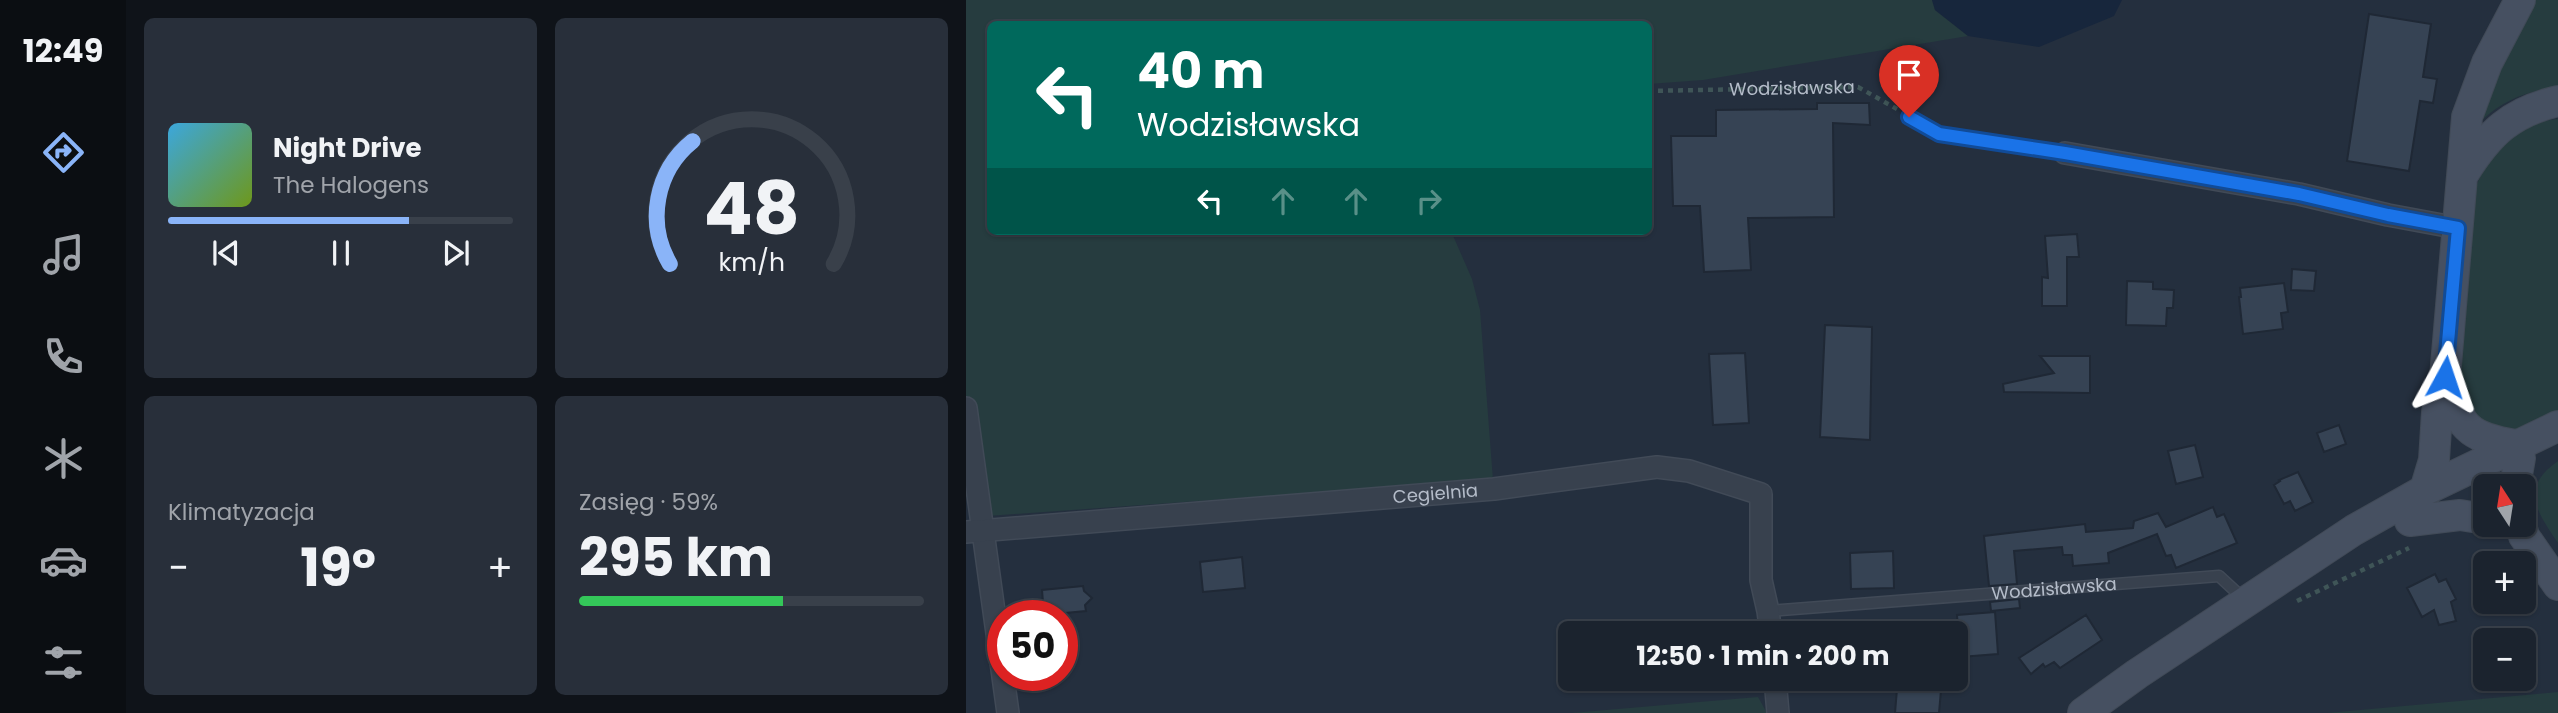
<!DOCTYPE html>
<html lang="pl">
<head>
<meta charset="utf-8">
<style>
  :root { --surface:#1b232e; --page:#282f3a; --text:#f1f3f6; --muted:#a0a4aa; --line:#39404a; --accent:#8ab4f8 }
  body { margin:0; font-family:Poppins,sans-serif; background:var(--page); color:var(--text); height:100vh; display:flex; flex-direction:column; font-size:26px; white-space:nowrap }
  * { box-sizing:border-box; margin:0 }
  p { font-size:23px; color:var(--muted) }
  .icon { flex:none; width:38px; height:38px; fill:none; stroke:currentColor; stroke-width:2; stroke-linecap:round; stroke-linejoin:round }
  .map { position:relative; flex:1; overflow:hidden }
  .panel { display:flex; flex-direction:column; gap:18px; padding:18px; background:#0f1319; width:840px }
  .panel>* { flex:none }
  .guide { position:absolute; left:21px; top:21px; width:665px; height:214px; border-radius:10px; box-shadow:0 2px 5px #0004,0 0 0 2px var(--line); background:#00695c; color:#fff; overflow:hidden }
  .needle { width:46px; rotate:348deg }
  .buttons { position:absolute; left:1507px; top:474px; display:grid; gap:14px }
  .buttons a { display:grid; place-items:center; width:63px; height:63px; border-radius:10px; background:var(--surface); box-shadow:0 2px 5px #0004,0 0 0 2px var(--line); font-size:35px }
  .speed { position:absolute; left:21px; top:600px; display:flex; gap:14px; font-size:35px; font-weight:700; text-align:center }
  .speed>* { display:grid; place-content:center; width:91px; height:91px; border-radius:50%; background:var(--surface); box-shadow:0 2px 5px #0004,0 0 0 2px var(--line); line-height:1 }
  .speed .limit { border:10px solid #d22; background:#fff; color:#111 }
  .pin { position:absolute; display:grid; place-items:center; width:60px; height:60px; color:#fff; margin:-72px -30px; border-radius:50% 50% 50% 0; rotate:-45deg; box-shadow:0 0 7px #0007 }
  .pin .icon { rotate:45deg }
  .me { position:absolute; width:77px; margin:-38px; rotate:5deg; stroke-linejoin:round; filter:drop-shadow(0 0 5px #0008) }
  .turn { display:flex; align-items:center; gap:24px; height:147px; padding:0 35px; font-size:32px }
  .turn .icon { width:91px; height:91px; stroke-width:2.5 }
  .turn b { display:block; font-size:49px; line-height:60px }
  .lanes { display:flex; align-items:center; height:66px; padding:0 35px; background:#0003; justify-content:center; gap:35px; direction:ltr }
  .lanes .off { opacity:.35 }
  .big { font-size:52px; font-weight:700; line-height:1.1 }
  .panel .tile { flex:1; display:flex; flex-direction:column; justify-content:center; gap:10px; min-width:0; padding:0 24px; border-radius:10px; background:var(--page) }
  .panel .dial { align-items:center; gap:0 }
  .dial svg { height:182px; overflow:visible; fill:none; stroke:var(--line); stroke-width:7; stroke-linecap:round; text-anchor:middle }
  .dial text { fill:var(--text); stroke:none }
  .song { display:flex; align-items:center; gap:21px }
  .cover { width:84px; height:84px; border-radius:10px; background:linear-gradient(135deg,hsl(200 70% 55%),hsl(80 70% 35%)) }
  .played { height:7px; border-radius:4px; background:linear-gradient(90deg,var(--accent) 70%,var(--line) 70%) }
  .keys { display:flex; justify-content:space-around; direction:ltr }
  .heat { display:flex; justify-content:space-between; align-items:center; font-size:38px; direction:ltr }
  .charge { height:10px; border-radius:5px; background:linear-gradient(90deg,#34c759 59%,var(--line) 0) }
  .panel .tiles { flex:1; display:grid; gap:18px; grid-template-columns:repeat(2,1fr) }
  .trip { position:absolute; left:592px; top:621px; width:410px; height:70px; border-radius:10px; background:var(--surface); box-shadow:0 2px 5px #0004,0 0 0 2px var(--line); font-weight:700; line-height:70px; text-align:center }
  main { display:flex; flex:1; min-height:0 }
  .tab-bar { display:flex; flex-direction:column; width:126px; justify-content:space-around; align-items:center; background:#0b0e12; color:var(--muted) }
  .tab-bar .icon { width:49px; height:49px }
  .tab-bar .active { color:var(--accent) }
  .tab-bar b { font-size:32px; color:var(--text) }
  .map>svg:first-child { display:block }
  .green { fill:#263c3f }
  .water { fill:#17263c }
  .building { fill:#364354; stroke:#1f2835; stroke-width:2 }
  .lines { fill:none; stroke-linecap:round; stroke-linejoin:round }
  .service-casing { stroke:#414a57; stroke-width:13 }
  .minor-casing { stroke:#414a57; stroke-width:24 }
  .secondary-casing { stroke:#414a57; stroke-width:32 }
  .path { stroke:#3f5557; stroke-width:4.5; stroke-dasharray:5 5; stroke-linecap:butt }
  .service { stroke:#38414e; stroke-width:10 }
  .minor { stroke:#38414e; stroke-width:21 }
  .secondary { stroke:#465061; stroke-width:30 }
  .route-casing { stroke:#114b97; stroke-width:18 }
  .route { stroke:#1a73e8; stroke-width:12 }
  .labels { text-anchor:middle; stroke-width:7; stroke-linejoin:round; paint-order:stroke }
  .street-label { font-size:18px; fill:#b4bcc9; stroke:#1d2633 }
</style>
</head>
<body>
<main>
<nav class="tab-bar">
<b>12:49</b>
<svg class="icon active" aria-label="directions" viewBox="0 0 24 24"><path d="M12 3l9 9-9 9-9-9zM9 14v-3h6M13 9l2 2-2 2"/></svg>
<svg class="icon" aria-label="music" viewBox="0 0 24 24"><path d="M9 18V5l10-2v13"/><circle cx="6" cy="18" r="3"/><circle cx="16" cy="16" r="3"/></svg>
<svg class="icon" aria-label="phone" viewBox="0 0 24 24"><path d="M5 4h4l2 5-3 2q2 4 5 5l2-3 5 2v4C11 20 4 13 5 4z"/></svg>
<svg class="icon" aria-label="climate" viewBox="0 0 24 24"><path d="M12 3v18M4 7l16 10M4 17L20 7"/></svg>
<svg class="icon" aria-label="car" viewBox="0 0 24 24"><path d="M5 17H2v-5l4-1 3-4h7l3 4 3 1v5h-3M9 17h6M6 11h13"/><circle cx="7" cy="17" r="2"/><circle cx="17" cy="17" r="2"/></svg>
<svg class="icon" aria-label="filters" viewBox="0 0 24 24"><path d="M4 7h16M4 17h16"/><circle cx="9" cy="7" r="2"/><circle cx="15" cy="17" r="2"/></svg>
</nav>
<section class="panel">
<div class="tiles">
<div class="tile">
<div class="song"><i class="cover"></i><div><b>Night Drive</b><p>The Halogens</p></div></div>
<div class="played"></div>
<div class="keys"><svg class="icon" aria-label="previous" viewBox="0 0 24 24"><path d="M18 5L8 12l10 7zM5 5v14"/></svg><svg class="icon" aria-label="pause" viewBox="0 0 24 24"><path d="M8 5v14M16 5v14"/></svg><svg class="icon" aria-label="next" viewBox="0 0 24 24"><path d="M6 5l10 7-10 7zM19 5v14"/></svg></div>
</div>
<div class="tile dial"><svg viewBox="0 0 100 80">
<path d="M14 69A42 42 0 1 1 86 69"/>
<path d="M14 69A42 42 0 0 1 24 15" stroke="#8ab4f8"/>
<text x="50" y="56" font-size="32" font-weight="700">48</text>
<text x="50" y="72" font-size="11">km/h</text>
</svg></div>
<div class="tile"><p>Klimatyzacja</p>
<div class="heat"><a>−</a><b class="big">19°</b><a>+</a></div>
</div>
<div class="tile"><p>Zasięg · 59%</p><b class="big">295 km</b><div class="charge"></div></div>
</div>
</section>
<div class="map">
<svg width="1592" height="713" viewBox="0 0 1592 713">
  <rect width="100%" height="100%" fill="#242f3e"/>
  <path class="green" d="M 0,0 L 966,0 L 969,10 L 1002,36 L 737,80 L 683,84 L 682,24 L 24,24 L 24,231 L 485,231 L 506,279 L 514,310 L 527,480 L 8,517 L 0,436 Z
    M 1565,0 L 1592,0 L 1592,88 C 1562,90 1537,100 1515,121 L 1518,93 Z
    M 1592,119 L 1592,414 L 1553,432 L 1538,432 L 1507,416 L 1495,389 L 1493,366 L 1510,187 C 1523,150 1552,122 1592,119 Z
    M 1592,461 L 1592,543 C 1571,512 1553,488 1592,461 Z
    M 1592,692 L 1592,713 L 1361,713 Z
    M 792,697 L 801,713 L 600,713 L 605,713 Z"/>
  <path class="water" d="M 966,0 L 1156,0 L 1148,16 L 1073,47 L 1002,36 L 969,10 Z"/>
  <path class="building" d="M 1403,14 L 1465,24 L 1457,77 L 1471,79 L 1467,103 L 1454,101 L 1443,171 L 1381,161 Z
    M 851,103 L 903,103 L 904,125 L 867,123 L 868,217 L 782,218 L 785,270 L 738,272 L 734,206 L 707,206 L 705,136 L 750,136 L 750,110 L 851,109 Z
    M 1111,234 L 1113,257 L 1101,257 L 1101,306 L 1076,306 L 1076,277 L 1082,278 L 1079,236 Z
    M 1326,269 L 1350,271 L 1348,291 L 1325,290 Z
    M 1161,281 L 1187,282 L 1187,289 L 1208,290 L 1207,308 L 1201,308 L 1200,326 L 1160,325 Z
    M 1318,283 L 1322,312 L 1315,313 L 1317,329 L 1277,334 L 1273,297 L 1275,297 L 1274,288 Z
    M 859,325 L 906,327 L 904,440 L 854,437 Z
    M 779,353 L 783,423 L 747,425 L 743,354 Z
    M 1074,356 L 1124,356 L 1124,393 L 1038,392 L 1037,384 L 1088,373 Z
    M 1373,425 L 1380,444 L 1358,452 L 1351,433 Z
    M 1229,445 L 1237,477 L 1210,484 L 1202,451 Z
    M 1332,472 L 1347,502 L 1329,511 L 1324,501 L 1318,504 L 1308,485 L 1314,481 L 1313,480 Z
    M 1247,507 L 1251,517 L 1258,514 L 1271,543 L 1210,568 L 1205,555 L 1200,556 L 1191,534 L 1142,553 L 1143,563 L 1107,566 L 1106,555 L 1097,555 L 1096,547 L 1048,551 L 1051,584 L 1023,586 L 1018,536 L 1119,524 L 1120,532 L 1167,528 L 1168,521 L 1192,513 L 1200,527 Z
    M 927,551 L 928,588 L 885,589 L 884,553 Z
    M 276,557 L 279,588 L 237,592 L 234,562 Z
    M 1469,574 L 1473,582 L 1480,579 L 1490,599 L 1485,602 L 1490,621 L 1473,625 L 1468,610 L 1456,617 L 1441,588 Z
    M 117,586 L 118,591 L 126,598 L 119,605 L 120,611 L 78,615 L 76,590 Z
    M 1053,599 L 1054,608 L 1025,611 L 1024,602 Z
    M 1029,612 L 1032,654 L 994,657 L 991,615 Z
    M 1120,615 L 1136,640 L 1094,668 L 1088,662 L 1079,667 L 1077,664 L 1065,674 L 1053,658 Z
    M 931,689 L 975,690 L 973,713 L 929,713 Z"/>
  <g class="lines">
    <defs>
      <g id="service">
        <path d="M 943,117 L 973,134 L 1099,153"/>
        <path id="s2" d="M 802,611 L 1253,576 L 1279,600"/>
      </g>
      <g id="minor">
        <path d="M 1099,153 L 1333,194 L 1422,215 L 1492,228"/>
        <path d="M 0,408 L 42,713"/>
        <path id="s3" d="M 0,532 L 528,489 L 691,467 L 723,471 L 795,494 L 795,580 L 802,611 L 805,634"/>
        <path d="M 809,679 L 812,713"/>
      </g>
      <path id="secondary" d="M 1498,173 C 1523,133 1545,112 1592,101
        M 1479,377 C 1495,425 1496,436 1549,445
        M 1549,486 L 1554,458
        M 1459,490 L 1468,460 L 1471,412 L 1479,377 L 1501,117 L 1521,63 L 1554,0
        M 1444,521 L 1494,515 L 1519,519
        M 1555,525 L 1558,536 L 1592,585
        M 1117,713 L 1171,674 L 1388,530 L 1459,490 L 1592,426"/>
    </defs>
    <use href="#service" class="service-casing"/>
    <use href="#minor" class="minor-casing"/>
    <use href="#secondary" class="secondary-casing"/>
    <g class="path">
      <path id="s1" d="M 682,91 L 892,87 L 931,109"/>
      <path d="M 1331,601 L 1443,548"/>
    </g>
    <use href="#service" class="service"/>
    <use href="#minor" class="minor"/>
    <use href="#secondary" class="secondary"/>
  </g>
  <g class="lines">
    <defs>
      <path id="route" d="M 943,117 L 973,134 L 1099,153 L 1333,194 L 1422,215 L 1492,228 L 1479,377"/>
    </defs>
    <use href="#route" class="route-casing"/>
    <use href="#route" class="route"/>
  </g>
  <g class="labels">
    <g class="street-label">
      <text dy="6" stroke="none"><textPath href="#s1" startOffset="144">Wodzisławska</textPath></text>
      <text dy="6" stroke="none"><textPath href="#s3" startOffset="471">Cegielnia</textPath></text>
      <text dy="6" stroke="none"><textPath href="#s2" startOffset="287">Wodzisławska</textPath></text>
    </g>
  </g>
</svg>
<div class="buttons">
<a><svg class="needle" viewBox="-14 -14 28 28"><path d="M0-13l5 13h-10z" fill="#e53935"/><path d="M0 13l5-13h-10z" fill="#a0a4aa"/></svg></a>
<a>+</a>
<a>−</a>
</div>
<div class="speed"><div class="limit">50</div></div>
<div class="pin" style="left:943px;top:117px;background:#d93025"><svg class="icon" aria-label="arrive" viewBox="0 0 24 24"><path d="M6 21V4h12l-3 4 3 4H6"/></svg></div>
<svg class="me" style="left:1479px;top:377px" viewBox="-20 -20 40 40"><path d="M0-17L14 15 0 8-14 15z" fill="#1a73e8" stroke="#fff" stroke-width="4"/></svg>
<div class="trip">12:50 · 1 min · 200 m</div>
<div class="guide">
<div class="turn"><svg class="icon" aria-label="left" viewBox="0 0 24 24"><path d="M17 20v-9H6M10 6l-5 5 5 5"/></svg><div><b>40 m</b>Wodzisławska</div></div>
<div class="lanes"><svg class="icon" aria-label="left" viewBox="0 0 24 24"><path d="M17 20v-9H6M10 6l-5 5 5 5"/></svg><svg class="icon off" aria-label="ahead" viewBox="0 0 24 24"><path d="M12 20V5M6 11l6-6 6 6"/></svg><svg class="icon off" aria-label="ahead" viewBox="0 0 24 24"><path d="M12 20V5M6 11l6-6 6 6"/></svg><svg class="icon off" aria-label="right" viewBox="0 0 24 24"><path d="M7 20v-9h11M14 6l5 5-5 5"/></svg></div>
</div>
</div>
</main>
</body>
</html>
